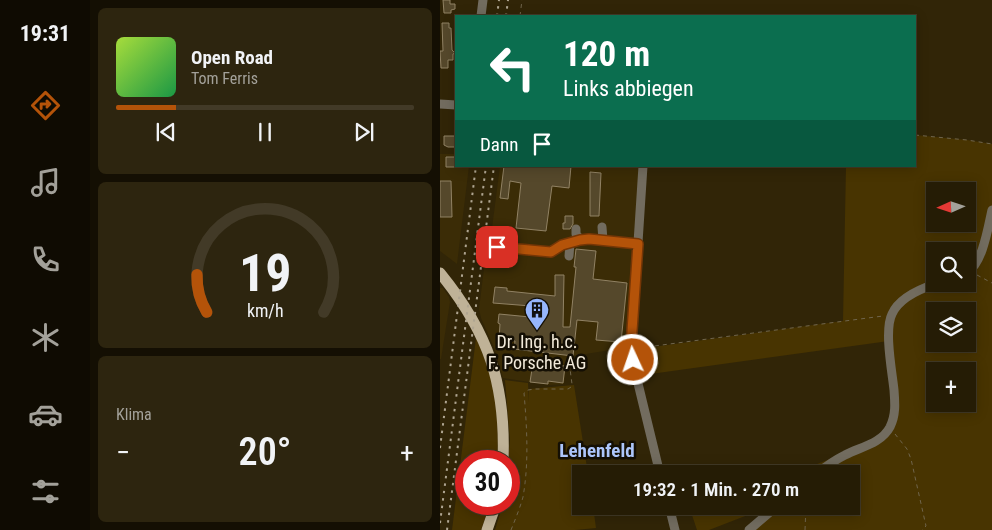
<!DOCTYPE html>
<html lang="de">
<head>
<meta charset="utf-8">
<style>
  :root { --surface:#251c05; --page:#2d250f; --text:#f1f3f6; --muted:#a3a19a; --line:#423a27; --accent:#b45309 }
  body { margin:0; font-family:"Roboto Condensed",sans-serif; background:var(--page); color:var(--text); height:100vh; display:flex; flex-direction:column; font-size:19px; white-space:nowrap }
  * { box-sizing:border-box; margin:0 }
  p { font-size:16px; color:var(--muted) }
  .icon { flex:none; width:28px; height:28px; fill:none; stroke:currentColor; stroke-width:2; stroke-linecap:round; stroke-linejoin:round }
  .map { position:relative; flex:1; overflow:hidden }
  .details { display:flex; flex-direction:column; gap:8px; padding:8px; background:#140f03; width:350px }
  .details>* { flex:none }
  .banner { position:absolute; left:15px; top:15px; width:461px; height:152px; border-radius:0px; box-shadow:0 2px 12px #0003,0 0 0 1px var(--line); background:#0b6e4f; color:#fff; overflow:hidden }
  .needle { width:32px; rotate:267deg }
  .buttons { position:absolute; left:486px; top:182px; display:grid; gap:10px }
  .buttons a { display:grid; place-items:center; width:50px; height:50px; border-radius:0px; background:var(--surface); box-shadow:0 2px 12px #0003,0 0 0 1px var(--line); font-size:25px }
  .speed { position:absolute; left:15px; top:450px; display:flex; gap:10px; font-size:25px; font-weight:700; text-align:center }
  .speed>* { display:grid; place-content:center; width:65px; height:65px; border-radius:50%; background:var(--surface); box-shadow:0 2px 12px #0003,0 0 0 1px var(--line); line-height:1 }
  .speed .limit { border:8px solid #d22; background:#fff; color:#111 }
  .pin { position:absolute; display:grid; place-items:center; width:42px; height:42px; color:#fff; margin:-21px; border-radius:10px; box-shadow:0 2px 8px #0006 }
  .me { position:absolute; width:55px; margin:-28px; rotate:357deg; stroke-linejoin:round; filter:drop-shadow(0 0 4px #0008) }
  .turn { display:flex; align-items:center; gap:18px; height:105px; padding:0 25px; font-size:22px }
  .turn .icon { width:65px; height:65px; stroke-width:2.5 }
  .turn b { display:block; font-size:35px; line-height:42px }
  .then { display:flex; align-items:center; height:48px; padding:0 25px; background:#0003; gap:10px; font-size:19px }
  .big { font-size:38px; font-weight:600; line-height:1.1 }
  .details .widget { flex:1; display:flex; flex-direction:column; justify-content:center; gap:8px; min-width:0; padding:0 18px; border-radius:8px; background:var(--page) }
  .details .dial { align-items:center; gap:0 }
  .dial svg { height:130px; overflow:visible; fill:none; stroke:var(--line); stroke-width:7; stroke-linecap:round; text-anchor:middle }
  .dial text { fill:var(--text); stroke:none }
  .song { display:flex; align-items:center; gap:15px }
  .cover { width:60px; height:60px; border-radius:8px; background:linear-gradient(135deg,hsl(80 70% 55%),hsl(140 70% 35%)) }
  .played { height:5px; border-radius:2px; background:linear-gradient(90deg,var(--accent) 20%,var(--line) 20%) }
  .keys { display:flex; justify-content:space-around; direction:ltr }
  .heat { display:flex; justify-content:space-between; align-items:center; font-size:28px; direction:ltr }
  .trip { position:absolute; left:132px; top:465px; width:288px; height:50px; border-radius:0px; background:var(--surface); box-shadow:0 2px 12px #0003,0 0 0 1px var(--line); font-weight:600; line-height:50px; text-align:center }
  main { display:flex; flex:1; min-height:0 }
  .tab-bar { display:flex; flex-direction:column; width:90px; justify-content:space-around; align-items:center; background:#0f0b02; color:var(--muted) }
  .tab-bar .icon { width:35px; height:35px }
  .tab-bar .selected { color:var(--accent) }
  .tab-bar b { font-size:22px; color:var(--text) }
  .map>svg:first-child { display:block }
  .built { fill:#3b2c06 }
  .green { fill:#483401; fill-rule:evenodd }
  .building { fill:#55482b; stroke:#918264 }
  .lines { fill:none; stroke-linecap:round; stroke-linejoin:round }
  .path { stroke:#70654c; stroke-width:1; stroke-dasharray:4 4; stroke-linecap:butt }
  .minor { stroke:#726c5f; stroke-width:9 }
  .major { stroke:#bfb297; stroke-width:11 }
  .rail { stroke:#afa591; stroke-width:2; stroke-dasharray:2.5 5; stroke-linecap:butt }
  .route-casing { stroke:#753606; stroke-width:12 }
  .route { stroke:#b45309; stroke-width:9 }
  .labels { text-anchor:middle; stroke-width:5; stroke-linejoin:round; paint-order:stroke }
  .poi-label { font-size:18px; fill:#f1e9d9; stroke:#140f04 }
  .neighbourhood-label { font-size:19px; font-weight:bold; fill:#adc6fb; stroke:#140f04 }
</style>
</head>
<body>
<main>
<nav class="tab-bar">
<b>19:31</b>
<svg class="icon selected" aria-label="directions" viewBox="0 0 24 24"><path d="M12 3l9 9-9 9-9-9zM9 14v-3h6M13 9l2 2-2 2"/></svg>
<svg class="icon" aria-label="music" viewBox="0 0 24 24"><path d="M9 18V5l10-2v13"/><circle cx="6" cy="18" r="3"/><circle cx="16" cy="16" r="3"/></svg>
<svg class="icon" aria-label="phone" viewBox="0 0 24 24"><path d="M5 4h4l2 5-3 2q2 4 5 5l2-3 5 2v4C11 20 4 13 5 4z"/></svg>
<svg class="icon" aria-label="climate" viewBox="0 0 24 24"><path d="M12 3v18M4 7l16 10M4 17L20 7"/></svg>
<svg class="icon" aria-label="car" viewBox="0 0 24 24"><path d="M5 17H2v-5l4-1 3-4h7l3 4 3 1v5h-3M9 17h6M6 11h13"/><circle cx="7" cy="17" r="2"/><circle cx="17" cy="17" r="2"/></svg>
<svg class="icon" aria-label="filters" viewBox="0 0 24 24"><path d="M4 7h16M4 17h16"/><circle cx="9" cy="7" r="2"/><circle cx="15" cy="17" r="2"/></svg>
</nav>
<section class="details">
<div class="widget">
<div class="song"><i class="cover"></i><div><b>Open Road</b><p>Tom Ferris</p></div></div>
<div class="played"></div>
<div class="keys"><svg class="icon" aria-label="previous" viewBox="0 0 24 24"><path d="M18 5L8 12l10 7zM5 5v14"/></svg><svg class="icon" aria-label="pause" viewBox="0 0 24 24"><path d="M8 5v14M16 5v14"/></svg><svg class="icon" aria-label="next" viewBox="0 0 24 24"><path d="M6 5l10 7-10 7zM19 5v14"/></svg></div>
</div>
<div class="widget dial"><svg viewBox="0 0 100 80">
<path d="M14 69A42 42 0 1 1 86 69"/>
<path d="M14 69A42 42 0 0 1 8 46" stroke="#b45309"/>
<text x="50" y="56" font-size="32" font-weight="700">19</text>
<text x="50" y="72" font-size="11">km/h</text>
</svg></div>
<div class="widget"><p>Klima</p>
<div class="heat"><a>−</a><b class="big">20°</b><a>+</a></div>
</div>
</section>
<div class="map">
<svg width="552" height="530" viewBox="0 0 552 530">
  <rect width="100%" height="100%" fill="#312507"/>
  <path class="built" d="M 0,154 L 16,154 L 16,166 L 29,166 L 17,264 L 0,251 Z
    M 60,166 L 201,166 L 189,347 L 127,357 L 124,384 L 109,385 L 63,378 L 55,350 L 41,318 L 39,309 L 49,228 L 52,228 Z
    M 0,288 L 3,288 L 9,297 L 10,302 L 1,359 L 0,359 Z"/>
  <path class="green" d="M 475,135 L 527,140 L 552,144 L 552,530 L 309,530 L 337,506 L 411,506 L 411,474 L 351,474 L 437,441 L 454,416 L 449,341 L 196,376 L 191,350 L 403,321 L 406,166 L 475,166 ZM 495,191 L 528,191 L 528,224 L 495,224 ZM 495,251 L 528,251 L 528,284 L 495,284 ZM 495,311 L 528,311 L 528,344 L 495,344 ZM 495,371 L 528,371 L 528,404 L 495,404 Z
    M 36,338 C 41,349 45,360 49,372 C 57,401 59,431 57,461 L 26,461 L 26,504 L 50,504 L 41,530 L 12,530 Z
    M 65,380 L 88,383 L 89,403 L 89,389 L 134,385 L 148,474 L 141,474 L 141,506 L 153,506 L 156,528 L 135,530 L 55,530 L 63,504 L 69,504 L 68,461 L 70,440 Z
    M 266,506 L 331,506 L 269,530 L 257,530 L 251,512 Z"/>
  <path class="building" d="M 3,0 L 10,0 L 10,4 L 15,4 L 15,9 L 11,10 L 11,13 L 4,13 Z
    M 2,23 L 9,23 L 9,28 L 11,28 L 12,50 L 15,53 L 13,54 L 13,60 L 8,60 L 8,68 L 1,68 L 0,51 L 3,51 Z
    M 4,136 L 16,136 L 16,147 L 8,147 L 4,145 Z
    M 6,157 L 16,157 L 16,167 L 6,167 Z
    M 64,166 L 131,166 L 129,188 L 112,186 L 106,231 L 76,228 L 81,183 L 70,181 L 68,199 L 60,198 Z
    M 150,172 L 161,173 L 159,216 L 150,216 Z
    M 0,181 L 11,181 L 12,217 L 0,217 Z
    M 125,216 L 133,216 L 133,224 L 130,229 L 123,229 L 123,223 L 125,223 Z
    M 59,230 L 70,231 L 69,238 L 72,239 L 71,242 L 58,241 Z
    M 136,249 L 156,251 L 153,279 L 187,283 L 181,342 L 156,340 L 158,322 L 137,320 L 133,356 L 74,349 L 75,341 L 59,339 L 60,324 L 58,323 L 59,314 L 90,317 L 91,306 L 53,303 L 55,287 L 67,288 L 67,291 L 115,296 L 115,275 L 124,275 L 123,327 L 130,327 L 136,267 L 134,267 Z
    M 108,364 L 125,366 L 123,383 L 108,381 L 108,384 L 90,382 L 92,369 L 107,370 Z"/>
  <g class="lines">
    <path class="path" d="M 80,16 L 82,0
      M 475,135 L 527,140 L 552,144
      M 537,275 L 552,283
      M 199,348 L 443,316
      M 455,434 L 467,449 L 471,459 L 486,526 L 482,530
      M 71,530 C 75,520 80,508 83,497 C 89,463 87,428 84,393 L 88,390 L 95,389 L 128,389 L 131,387 L 132,384 L 129,361
      M 365,530 L 366,506"/>
    <path class="minor" d="M 41,16 L 43,0
      M 0,104 L 16,105
      M 203,166 L 191,350 L 195,371 L 220,474
      M 162,227 L 163,240
      M 136,229 L 136,234 L 140,239 L 149,239 L 198,244
      M 57,247 L 111,252 L 122,245 L 140,239
      M 129,256 L 130,243
      M 528,272 C 543,262 548,227 552,210
      M 376,474 C 385,467 395,460 405,455 C 420,447 441,444 450,427 C 456,415 455,403 454,390 C 452,371 444,330 452,314 C 459,298 480,289 495,284
      M 229,506 L 235,530
      M 309,530 L 337,506"/>
    <path class="major" d="M 0,273 C 49,333 66,385 63,461
      M 47,530 L 56,504"/>
    <path class="rail" d="M 57,16 L 59,0
      M 66,16 L 68,0
      M 0,448 L 36,166
      M 0,523 L 46,166
      M 7,530 L 54,166"/>
  </g>
  <g class="lines">
    <defs>
      <path id="route" d="M 57,247 L 111,252 L 122,245 L 140,240 L 149,239 L 198,244 L 192,331 L 191,350 L 193,360"/>
    </defs>
    <use href="#route" class="route-casing"/>
    <use href="#route" class="route"/>
  </g>
  <defs>
    <symbol id="building-pin" viewBox="-11 -11 22 30"><path d="M0 17L-7.5 6A9.5 9.5 0 1 1 7.5 6Z" fill="#96b6fd" stroke="#140f04"/><path d="M-4-6H4V6H1V3H-1V6H-4ZM-2.5-4.3h1.7v1.8h-1.7ZM.8-4.3h1.7v1.8H.8ZM-2.5-1h1.7V.8h-1.7ZM.8-1h1.7V.8H.8Z" fill="#111"/></symbol>
  </defs>
  <g fill-rule="evenodd">
    <use href="#building-pin" x="83" y="296" width="28" height="38"/>
  </g>
  <g class="labels">
    <g class="poi-label">
      <text x="97" y="348">Dr. Ing. h.c.<tspan x="97" dy="21">F. Porsche AG</tspan></text>
    </g>
    <g class="neighbourhood-label">
      <text x="157" y="457">Lehenfeld</text>
    </g>
  </g>
</svg>
<div class="buttons">
<a><svg class="needle" viewBox="-14 -14 28 28"><path d="M0-13l5 13h-10z" fill="#e53935"/><path d="M0 13l5-13h-10z" fill="#a3a19a"/></svg></a>
<a><svg class="icon" aria-label="search" viewBox="0 0 24 24"><circle cx="10" cy="10" r="6"/><path d="M15 15l6 6"/></svg></a>
<a><svg class="icon" aria-label="layers" viewBox="0 0 24 24"><path d="M12 4l9 5-9 5-9-5zM3 14l9 5 9-5"/></svg></a>
<a>+</a>
</div>
<div class="speed"><div class="limit">30</div></div>
<div class="pin" style="left:57px;top:247px;background:#d93025"><svg class="icon" aria-label="arrive" viewBox="0 0 24 24"><path d="M6 21V4h12l-3 4 3 4H6"/></svg></div>
<svg class="me" style="left:193px;top:360px" viewBox="-20 -20 40 40"><circle r="17" fill="#b45309" stroke="#fff" stroke-width="3"/><path d="M0-11L8 9 0 5-8 9z" fill="#fff"/></svg>
<div class="trip">19:32 · 1 Min. · 270 m</div>
<div class="banner">
<div class="turn"><svg class="icon" aria-label="left" viewBox="0 0 24 24"><path d="M17 20v-9H6M10 6l-5 5 5 5"/></svg><div><b>120 m</b>Links abbiegen</div></div>
<div class="then">Dann<svg class="icon" aria-label="arrive" viewBox="0 0 24 24"><path d="M6 21V4h12l-3 4 3 4H6"/></svg></div>
</div>
</div>
</main>
</body>
</html>
